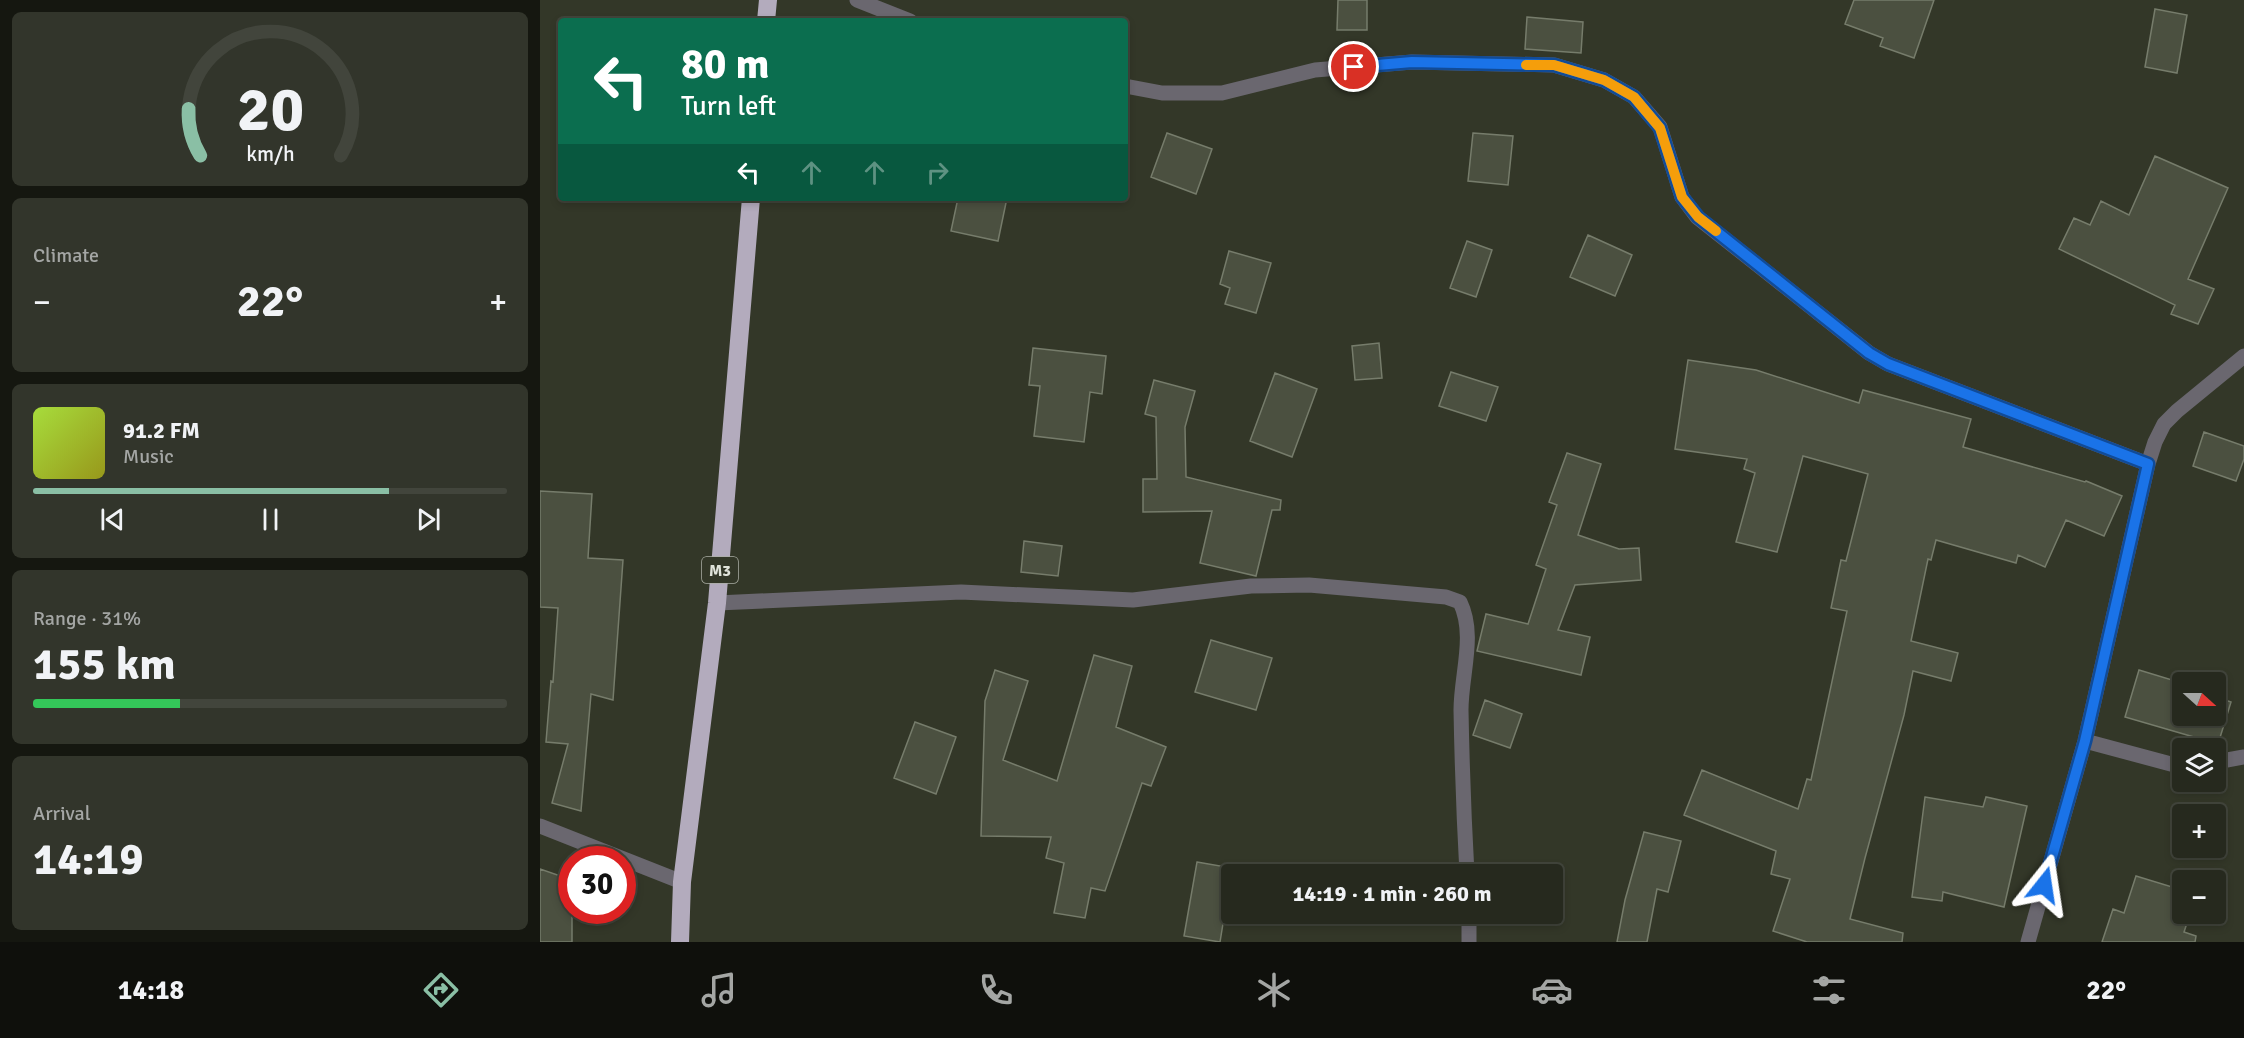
<!DOCTYPE html>
<html lang="en">
<head>
<meta charset="utf-8">
<style>
  :root { --surface:#26291e; --page:#32352b; --text:#f1f3f6; --muted:#a4a6a4; --line:#42453c; --accent:#8abfa5 }
  body { margin:0; font-family:Signika,sans-serif; background:var(--page); color:var(--text); height:100vh; display:flex; flex-direction:column; font-size:22px; white-space:nowrap }
  * { box-sizing:border-box; margin:0 }
  p { font-size:20px; color:var(--muted) }
  .icon { flex:none; width:33px; height:33px; fill:none; stroke:currentColor; stroke-width:2; stroke-linecap:round; stroke-linejoin:round }
  .map { position:relative; flex:1; overflow:hidden }
  .side { display:flex; flex-direction:column; gap:12px; padding:12px; background:#151710; width:540px }
  .side>* { flex:none }
  .top-card { position:absolute; left:18px; top:18px; width:570px; height:183px; border-radius:6px; box-shadow:0 3px 9px #0003,0 0 0 2px var(--line); background:#0b6e4f; color:#fff; overflow:hidden }
  .needle { width:39px; rotate:111deg }
  .buttons { position:absolute; left:1632px; top:672px; display:grid; gap:12px }
  .buttons a { display:grid; place-items:center; width:54px; height:54px; border-radius:6px; background:var(--surface); box-shadow:0 3px 9px #0003,0 0 0 2px var(--line); font-size:30px }
  .speed { position:absolute; left:18px; top:846px; display:flex; gap:12px; font-size:30px; font-weight:700; text-align:center }
  .speed>* { display:grid; place-content:center; width:78px; height:78px; border-radius:50%; background:var(--surface); box-shadow:0 3px 9px #0003,0 0 0 2px var(--line); line-height:1 }
  .speed .limit { border:9px solid #d22; background:#fff; color:#111 }
  .pin { position:absolute; display:grid; place-items:center; width:51px; height:51px; color:#fff; margin:-26px; border:3px solid #fff; border-radius:50%; box-shadow:0 2px 6px #0007 }
  .me { position:absolute; width:66px; margin:-33px; rotate:15deg; stroke-linejoin:round; filter:drop-shadow(0 0 4px #0008) }
  .turn { display:flex; align-items:center; gap:21px; height:126px; padding:0 24px; font-size:27px }
  .turn .icon { width:78px; height:78px; stroke-width:2.5 }
  .turn b { display:block; font-size:42px; line-height:51px }
  .lanes { display:flex; align-items:center; height:57px; padding:0 24px; background:#0003; justify-content:center; gap:30px; direction:ltr }
  .lanes .off { opacity:.35 }
  .big { font-size:45px; font-weight:700; line-height:1.1 }
  .side .widget { flex:1; display:flex; flex-direction:column; justify-content:center; gap:9px; min-width:0; padding:0 21px; border-radius:9px; background:var(--page) }
  .side .dial { align-items:center; gap:0 }
  .dial svg { height:156px; overflow:visible; fill:none; stroke:var(--line); stroke-width:7; stroke-linecap:round; text-anchor:middle }
  .dial text { fill:var(--text); stroke:none }
  .song { display:flex; align-items:center; gap:18px }
  .cover { width:72px; height:72px; border-radius:9px; background:linear-gradient(135deg,hsl(80 70% 55%),hsl(60 70% 35%)) }
  .played { height:6px; border-radius:3px; background:linear-gradient(90deg,var(--accent) 75%,var(--line) 75%) }
  .keys { display:flex; justify-content:space-around; direction:ltr }
  .heat { display:flex; justify-content:space-between; align-items:center; font-size:33px; direction:ltr }
  .charge { height:9px; border-radius:4px; background:linear-gradient(90deg,#34c759 31%,var(--line) 0) }
  .trip { position:absolute; left:681px; top:864px; width:342px; height:60px; border-radius:6px; background:var(--surface); box-shadow:0 3px 9px #0003,0 0 0 2px var(--line); font-weight:700; line-height:60px; text-align:center }
  .menu { display:flex; height:96px; justify-content:space-around; align-items:center; background:#0f100c; color:var(--muted) }
  .menu .icon { width:42px; height:42px }
  .menu .active { color:var(--accent) }
  .menu b { font-size:27px; color:var(--text) }
  main { display:flex; flex:1; min-height:0 }
  .map>svg:first-child { display:block }
  .building { fill:#4b5040; stroke:#767c6b; stroke-width:1.5 }
  .lines { fill:none; stroke-linecap:round; stroke-linejoin:round }
  .minor { stroke:#6a676f; stroke-width:15 }
  .highway { stroke:#b3abbd; stroke-width:18 }
  .route-casing { stroke:#114b97; stroke-width:15 }
  .route { stroke:#1a73e8; stroke-width:10 }
  .slow { stroke:#f59e0b; stroke-width:10 }
  .labels { text-anchor:middle; stroke-width:6; stroke-linejoin:round; paint-order:stroke }
  .shield { fill:#333728; stroke:#acafa5; stroke-width:1.5 }
  .shield-label { font-size:16px; font-weight:bold; fill:#e0e3da }
</style>
</head>
<body>
<main>
<section class="side">
<div class="widget dial"><svg viewBox="0 0 100 80">
<path d="M14 69A42 42 0 1 1 86 69"/>
<path d="M14 69A42 42 0 0 1 8 45" stroke="#8abfa5"/>
<text x="50" y="56" font-size="32" font-weight="700">20</text>
<text x="50" y="72" font-size="11">km/h</text>
</svg></div>
<div class="widget"><p>Climate</p>
<div class="heat"><a>−</a><b class="big">22°</b><a>+</a></div>
</div>
<div class="widget">
<div class="song"><i class="cover"></i><div><b>91.2 FM</b><p>Music</p></div></div>
<div class="played"></div>
<div class="keys"><svg class="icon" aria-label="previous" viewBox="0 0 24 24"><path d="M18 5L8 12l10 7zM5 5v14"/></svg><svg class="icon" aria-label="pause" viewBox="0 0 24 24"><path d="M8 5v14M16 5v14"/></svg><svg class="icon" aria-label="next" viewBox="0 0 24 24"><path d="M6 5l10 7-10 7zM19 5v14"/></svg></div>
</div>
<div class="widget"><p>Range · 31%</p><b class="big">155 km</b><div class="charge"></div></div>
<div class="widget"><p>Arrival</p><b class="big">14:19</b></div>
</section>
<div class="map">
<svg width="1704" height="942" viewBox="0 0 1704 942">
  <rect width="100%" height="100%" fill="#333728"/>
  <path class="building" d="M 798,0 L 827,0 L 827,30 L 797,30 Z
    M 1314,0 L 1394,0 L 1374,58 L 1340,46 L 1343,38 L 1305,24 Z
    M 1615,9 L 1647,15 L 1637,73 L 1605,67 Z
    M 987,17 L 1043,22 L 1041,53 L 985,49 Z
    M 627,133 L 672,149 L 656,194 L 611,177 Z
    M 933,133 L 973,136 L 968,185 L 928,181 Z
    M 1615,156 L 1688,188 L 1648,279 L 1674,289 L 1658,324 L 1631,314 L 1635,305 L 1519,249 L 1534,218 L 1550,225 L 1561,201 L 1589,215 Z
    M 418,198 L 467,198 L 458,241 L 411,231 Z
    M 1048,235 L 1092,255 L 1075,296 L 1030,277 Z
    M 927,241 L 952,250 L 936,297 L 910,288 Z
    M 689,251 L 731,263 L 716,313 L 685,304 L 690,288 L 680,284 Z
    M 839,343 L 842,378 L 815,380 L 812,346 Z
    M 493,348 L 566,356 L 562,394 L 550,392 L 544,442 L 494,436 L 500,386 L 489,385 Z
    M 1148,360 L 1216,370 L 1319,403 L 1323,390 L 1431,419 L 1423,447 L 1545,482 L 1546,481 L 1582,496 L 1564,536 L 1526,520 L 1505,567 L 1478,555 L 1476,563 L 1396,540 L 1391,560 L 1388,559 L 1371,641 L 1418,653 L 1411,681 L 1373,671 L 1364,715 L 1325,858 L 1310,919 L 1363,933 L 1362,942 L 1267,942 L 1233,931 L 1250,879 L 1231,874 L 1236,851 L 1144,815 L 1162,770 L 1258,809 L 1267,779 L 1271,780 L 1307,611 L 1291,608 L 1301,560 L 1306,561 L 1328,474 L 1263,456 L 1237,552 L 1196,542 L 1215,473 L 1204,469 L 1207,459 L 1135,449 Z
    M 911,372 L 958,387 L 946,421 L 899,406 Z
    M 735,373 L 777,389 L 752,457 L 710,441 Z
    M 614,380 L 655,391 L 645,427 L 646,477 L 741,500 L 740,510 L 732,510 L 716,576 L 660,563 L 672,511 L 603,512 L 603,479 L 617,479 L 616,417 L 605,414 Z
    M 1664,432 L 1704,446 L 1704,459 L 1696,481 L 1653,466 Z
    M 1027,453 L 1061,464 L 1038,535 L 1079,549 L 1099,548 L 1101,580 L 1035,585 L 1018,630 L 1050,637 L 1041,675 L 937,651 L 946,614 L 988,624 L 1006,569 L 996,565 L 1017,505 L 1009,502 Z
    M 0,491 L 52,494 L 48,558 L 83,560 L 73,700 L 51,694 L 41,811 L 12,803 L 28,744 L 6,742 L 11,681 L 13,682 L 18,608 L 0,607 Z
    M 484,541 L 522,546 L 518,576 L 481,572 Z
    M 671,640 L 732,658 L 716,710 L 655,692 Z
    M 554,655 L 592,666 L 576,727 L 626,747 L 611,786 L 602,783 L 565,891 L 551,888 L 545,918 L 514,913 L 524,863 L 506,858 L 511,837 L 441,836 L 445,701 L 455,670 L 488,681 L 463,760 L 517,781 Z
    M 1599,670 L 1642,683 L 1642,716 L 1676,716 L 1676,697 L 1691,702 L 1678,744 L 1585,717 Z
    M 945,700 L 982,714 L 970,748 L 933,735 Z
    M 375,722 L 416,737 L 396,794 L 354,778 Z
    M 1385,797 L 1443,807 L 1446,797 L 1487,806 L 1464,907 L 1403,892 L 1402,901 L 1372,897 Z
    M 1104,832 L 1141,841 L 1128,892 L 1117,889 L 1107,942 L 1077,942 L 1085,900 Z
    M 657,862 L 692,868 L 680,942 L 644,936 Z
    M 0,869 L 32,880 L 32,942 L 0,942 Z
    M 1596,876 L 1642,890 L 1642,914 L 1650,914 L 1644,932 L 1656,936 L 1655,942 L 1562,942 L 1573,909 L 1584,913 Z"/>
  <g class="lines">
    <path class="minor" d="M 317,0 L 370,21
      M 585,86 L 622,93 L 682,93 L 775,70 L 872,62 L 1014,65 L 1064,80 L 1094,97 L 1120,127 L 1142,197 L 1157,217 L 1329,353 L 1348,364 L 1608,464
      M 177,603 L 421,592 L 593,600 L 711,586 L 769,585 L 906,597 L 920,602 C 936,635 921,674 921,710 C 922,765 924,820 927,874
      M 1545,741 L 1642,767
      M 1676,762 L 1704,757
      M 0,826 L 142,882
      M 929,914 L 929,942
      M 1488,942 L 1545,741 L 1608,464 L 1615,442 L 1624,424 L 1637,411 L 1704,356"/>
    <path class="highway" d="M 226,21 L 228,0
      M 140,942 L 142,882 L 177,603 L 211,198"/>
  </g>
  <g class="lines">
    <defs>
      <path id="route" d="M 814,67 L 872,62 L 1014,65 L 1064,80 L 1094,97 L 1120,128 L 1142,197 L 1158,217 L 1329,353 L 1348,364 L 1608,464 L 1545,741 L 1504,885"/>
    </defs>
    <use href="#route" class="route-casing"/>
    <use href="#route" class="route"/>
    <path class="slow" d="M 986,65 L 1014,65 L 1064,80 L 1094,97 L 1120,128 L 1142,197 L 1158,217 L 1176,231"/>
  </g>
  <g class="labels">
    <rect class="shield" x="162" y="557" width="36" height="26" rx="4.5"/>
    <g class="shield-label">
      <text x="180" y="576">M3</text>
    </g>
  </g>
</svg>
<div class="buttons">
<a><svg class="needle" viewBox="-14 -14 28 28"><path d="M0-13l5 13h-10z" fill="#e53935"/><path d="M0 13l5-13h-10z" fill="#a4a6a4"/></svg></a>
<a><svg class="icon" aria-label="layers" viewBox="0 0 24 24"><path d="M12 4l9 5-9 5-9-5zM3 14l9 5 9-5"/></svg></a>
<a>+</a>
<a>−</a>
</div>
<div class="speed"><div class="limit">30</div></div>
<div class="pin" style="left:814px;top:67px;background:#d93025"><svg class="icon" aria-label="arrive" viewBox="0 0 24 24"><path d="M6 21V4h12l-3 4 3 4H6"/></svg></div>
<svg class="me" style="left:1504px;top:885px" viewBox="-20 -20 40 40"><path d="M0-17L14 15 0 8-14 15z" fill="#1a73e8" stroke="#fff" stroke-width="4"/></svg>
<div class="trip">14:19 · 1 min · 260 m</div>
<div class="top-card">
<div class="turn"><svg class="icon" aria-label="left" viewBox="0 0 24 24"><path d="M17 20v-9H6M10 6l-5 5 5 5"/></svg><div><b>80 m</b>Turn left</div></div>
<div class="lanes"><svg class="icon" aria-label="left" viewBox="0 0 24 24"><path d="M17 20v-9H6M10 6l-5 5 5 5"/></svg><svg class="icon off" aria-label="ahead" viewBox="0 0 24 24"><path d="M12 20V5M6 11l6-6 6 6"/></svg><svg class="icon off" aria-label="ahead" viewBox="0 0 24 24"><path d="M12 20V5M6 11l6-6 6 6"/></svg><svg class="icon off" aria-label="right" viewBox="0 0 24 24"><path d="M7 20v-9h11M14 6l5 5-5 5"/></svg></div>
</div>
</div>
</main>
<nav class="menu">
<b>14:18</b>
<svg class="icon active" aria-label="directions" viewBox="0 0 24 24"><path d="M12 3l9 9-9 9-9-9zM9 14v-3h6M13 9l2 2-2 2"/></svg>
<svg class="icon" aria-label="music" viewBox="0 0 24 24"><path d="M9 18V5l10-2v13"/><circle cx="6" cy="18" r="3"/><circle cx="16" cy="16" r="3"/></svg>
<svg class="icon" aria-label="phone" viewBox="0 0 24 24"><path d="M5 4h4l2 5-3 2q2 4 5 5l2-3 5 2v4C11 20 4 13 5 4z"/></svg>
<svg class="icon" aria-label="climate" viewBox="0 0 24 24"><path d="M12 3v18M4 7l16 10M4 17L20 7"/></svg>
<svg class="icon" aria-label="car" viewBox="0 0 24 24"><path d="M5 17H2v-5l4-1 3-4h7l3 4 3 1v5h-3M9 17h6M6 11h13"/><circle cx="7" cy="17" r="2"/><circle cx="17" cy="17" r="2"/></svg>
<svg class="icon" aria-label="filters" viewBox="0 0 24 24"><path d="M4 7h16M4 17h16"/><circle cx="9" cy="7" r="2"/><circle cx="15" cy="17" r="2"/></svg>
<b>22°</b>
</nav>
</body>
</html>
